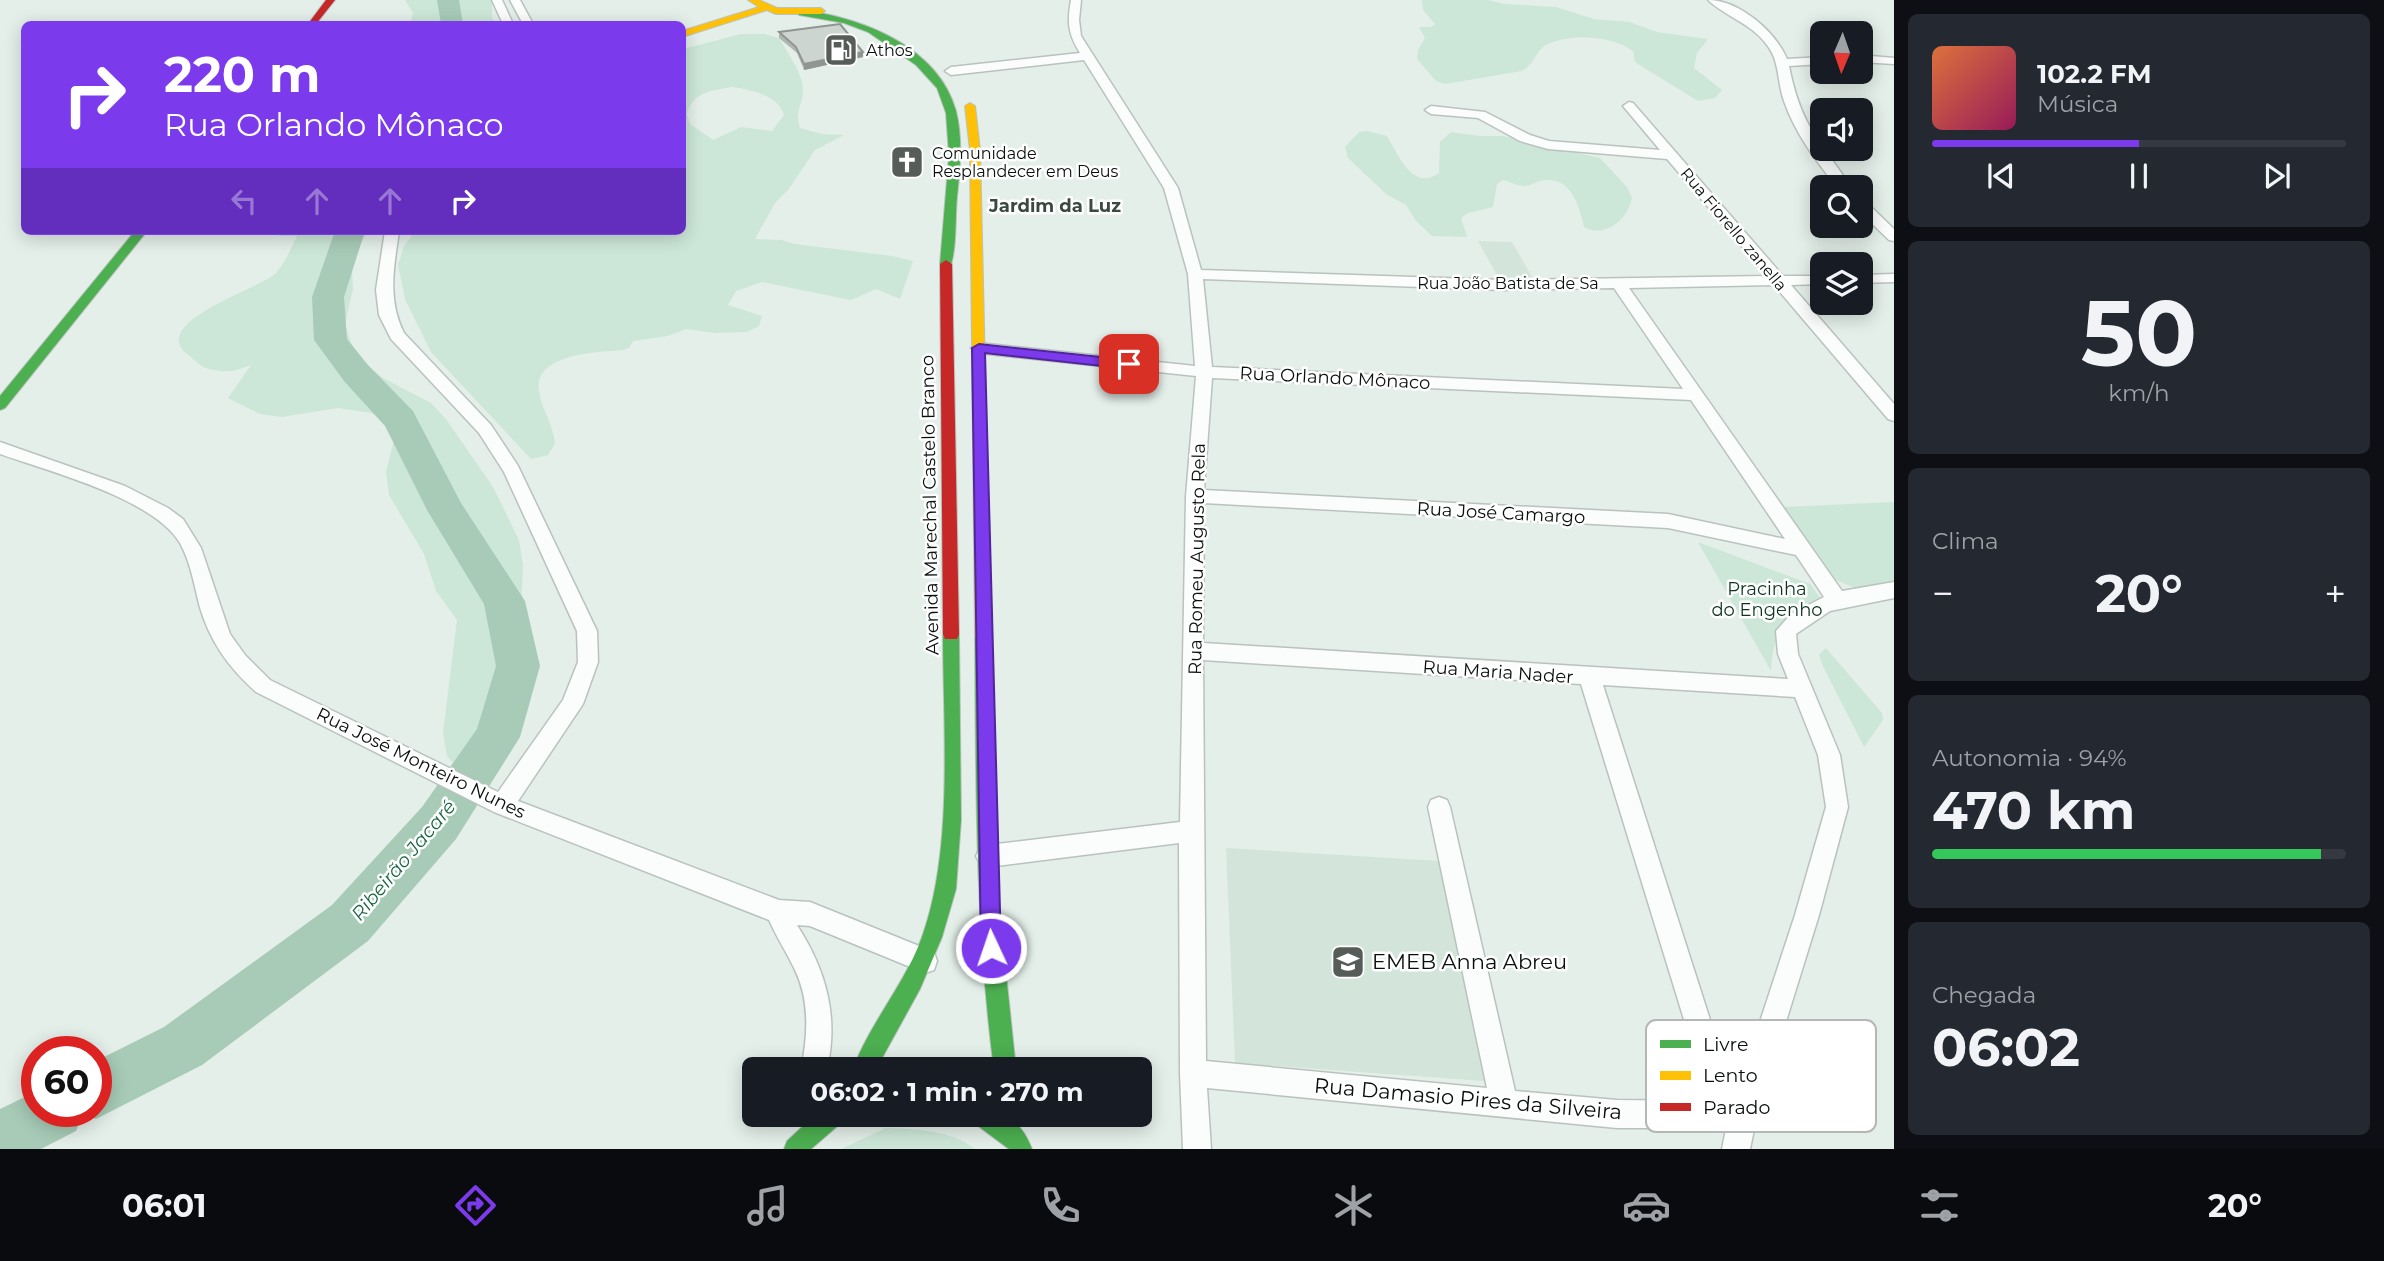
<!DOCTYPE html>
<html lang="pt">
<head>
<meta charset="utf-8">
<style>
  :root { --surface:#171b24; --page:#242831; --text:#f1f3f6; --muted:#9ea1a6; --line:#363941; --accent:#7c3aed }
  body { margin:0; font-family:Montserrat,sans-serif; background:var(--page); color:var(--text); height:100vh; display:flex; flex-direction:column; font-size:26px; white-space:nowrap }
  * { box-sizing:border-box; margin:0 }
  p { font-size:23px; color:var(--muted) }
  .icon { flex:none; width:38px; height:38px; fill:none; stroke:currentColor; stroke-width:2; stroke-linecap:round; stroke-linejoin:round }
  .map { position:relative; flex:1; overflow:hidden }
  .panel { display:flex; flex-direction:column; gap:14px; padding:14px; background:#0d0f14; width:490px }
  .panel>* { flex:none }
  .hud { position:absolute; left:21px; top:21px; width:665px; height:214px; border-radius:10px; box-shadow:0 4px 18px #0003; background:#7c3aed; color:#fff; overflow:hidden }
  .needle { width:46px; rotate:182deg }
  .buttons { position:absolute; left:1810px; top:21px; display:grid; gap:14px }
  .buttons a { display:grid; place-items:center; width:63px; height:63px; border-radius:10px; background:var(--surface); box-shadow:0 4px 18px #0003; font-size:35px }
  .speed { position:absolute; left:21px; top:1036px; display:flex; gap:14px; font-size:35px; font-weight:700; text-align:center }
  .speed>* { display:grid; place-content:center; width:91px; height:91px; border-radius:50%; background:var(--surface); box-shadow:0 4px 18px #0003; line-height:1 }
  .speed .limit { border:10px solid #d22; background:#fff; color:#111 }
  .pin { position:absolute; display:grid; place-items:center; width:60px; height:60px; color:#fff; margin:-30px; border-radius:14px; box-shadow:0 4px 10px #0006 }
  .me { position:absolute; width:77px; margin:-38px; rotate:357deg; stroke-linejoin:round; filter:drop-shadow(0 0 5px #0008) }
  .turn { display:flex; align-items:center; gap:24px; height:147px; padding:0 28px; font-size:32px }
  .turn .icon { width:91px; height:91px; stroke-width:2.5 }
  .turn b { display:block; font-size:49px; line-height:60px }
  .lanes { display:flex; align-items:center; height:66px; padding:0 28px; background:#0003; justify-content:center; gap:35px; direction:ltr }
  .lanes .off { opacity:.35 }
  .big { font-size:52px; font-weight:700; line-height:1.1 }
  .panel .card { flex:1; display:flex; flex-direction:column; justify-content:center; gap:10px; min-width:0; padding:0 24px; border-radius:10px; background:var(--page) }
  .panel .dial { align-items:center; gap:0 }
  .dial b { font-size:91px; line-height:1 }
  .song { display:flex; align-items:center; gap:21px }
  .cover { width:84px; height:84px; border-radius:10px; background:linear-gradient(135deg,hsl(20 70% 55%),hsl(330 70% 35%)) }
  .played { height:7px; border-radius:4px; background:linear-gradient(90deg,var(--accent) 50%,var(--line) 50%) }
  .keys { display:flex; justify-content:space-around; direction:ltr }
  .heat { display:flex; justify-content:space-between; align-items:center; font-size:38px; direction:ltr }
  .charge { height:10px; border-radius:5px; background:linear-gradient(90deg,#34c759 94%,var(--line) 0) }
  .trip { position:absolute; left:742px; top:1057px; width:410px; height:70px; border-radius:10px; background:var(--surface); box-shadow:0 4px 18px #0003; font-weight:700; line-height:70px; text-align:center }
  .menu { display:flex; height:112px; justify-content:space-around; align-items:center; background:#090b0e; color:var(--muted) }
  .menu .icon { width:49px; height:49px }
  .menu .selected { color:var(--accent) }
  .menu b { font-size:32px; color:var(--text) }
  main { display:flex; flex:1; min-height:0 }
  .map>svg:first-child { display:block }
  .built { fill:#d3e5da }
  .green { fill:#cce7d7; fill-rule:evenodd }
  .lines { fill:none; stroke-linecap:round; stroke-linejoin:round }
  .river { fill:#a7cbb7; fill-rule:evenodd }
  .street-casing { stroke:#bac2be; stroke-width:3 }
  .fast-casing { stroke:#bac2be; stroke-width:2 }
  .slow-casing { stroke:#bac2be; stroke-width:2 }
  .jam-casing { stroke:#bac2be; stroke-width:2 }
  .street { fill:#fbfdfc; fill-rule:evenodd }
  .fast { fill:#4caf50; fill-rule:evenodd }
  .slow { fill:#ffc107; fill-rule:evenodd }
  .jam { fill:#c62828; fill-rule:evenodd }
  .wall { fill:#b0b7b3 }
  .shaded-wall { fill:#909592 }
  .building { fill:#cdd5d0; stroke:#909592; stroke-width:2 }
  .route { fill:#7c3aed; stroke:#51269a; stroke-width:2 }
  .labels { text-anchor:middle; stroke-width:5; stroke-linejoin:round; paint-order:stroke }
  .far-poi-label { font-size:16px; fill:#090f0c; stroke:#fff; text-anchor:start }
  .far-street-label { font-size:16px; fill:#090f0c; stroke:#fff }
  .far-quarter-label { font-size:18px; font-weight:bold; fill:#3a4a41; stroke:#fff }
  .street-label { font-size:18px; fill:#090f0c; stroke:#fff }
  .park-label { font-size:18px; fill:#0f3623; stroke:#fff }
  .water-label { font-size:19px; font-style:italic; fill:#1a6644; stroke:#fff }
  .near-poi-label { font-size:21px; fill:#090f0c; stroke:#fff; text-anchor:start }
  .near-street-label { font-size:21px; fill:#090f0c; stroke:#fff }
  .key { fill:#fff; stroke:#b5b7b6; stroke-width:2 }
  .key-label { font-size:19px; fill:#090f0c }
</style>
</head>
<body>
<main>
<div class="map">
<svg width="1894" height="1149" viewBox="0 0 1894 1149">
  <rect width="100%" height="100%" fill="#e4efe9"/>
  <path class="built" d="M 1478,241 L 1512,242 L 1534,280 L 1500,281 Z
    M 1226,848 L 1440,861 L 1496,1082 L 1235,1063 Z"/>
  <path class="green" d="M 405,0 L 492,0 L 492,18 L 496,24 L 413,24 L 411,21 L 413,13 Z
    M 1422,0 L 1488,0 L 1504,4 L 1556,7 L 1594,19 L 1629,22 L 1657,32 L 1708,39 L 1697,53 L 1694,68 L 1722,90 L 1715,98 L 1698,101 L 1638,64 L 1634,60 L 1634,52 C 1615,36 1572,33 1548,44 C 1536,49 1536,63 1522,71 L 1445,84 L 1436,81 L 1417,59 L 1418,50 L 1425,38 L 1419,27 L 1431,27 L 1435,24 L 1423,10 Z
    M 741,34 L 764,34 L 779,38 C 787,52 803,73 803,90 C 803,106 794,109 800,128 L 821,134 L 844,135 L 815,150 L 788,190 L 775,203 L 755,239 L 782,240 L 794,244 L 892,256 L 913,261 L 900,299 L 876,289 L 851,300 L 762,282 L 736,291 L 728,305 L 762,316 L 759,326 L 747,332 L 715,333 L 686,329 L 668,336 L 633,341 L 629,348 L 623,350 C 600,352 533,353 539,391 C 541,408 553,423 555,444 L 548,455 L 531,459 L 431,352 L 405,299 L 398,265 L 404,246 L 415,231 L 682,231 L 683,49 ZM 733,87 C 752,90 778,95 784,115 L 772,131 L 741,127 L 713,140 L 690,124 L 687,114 C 692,92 713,90 733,87 Z
    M 1367,131 L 1387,136 C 1398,155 1413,192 1439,173 L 1440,142 L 1451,132 L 1479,136 L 1503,136 L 1600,158 L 1627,187 L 1632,198 C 1628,219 1605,239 1584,227 C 1580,208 1572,178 1546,180 C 1539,180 1532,185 1525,186 C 1518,186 1510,182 1503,180 L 1497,184 L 1493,207 L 1468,213 L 1461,218 L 1467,237 L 1432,236 L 1416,221 L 1406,205 L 1386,194 L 1348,158 L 1345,147 L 1359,132 Z
    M 279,231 L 368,231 L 355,254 L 352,270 L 353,289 L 345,324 L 353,349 L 363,362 L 383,378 L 431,403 L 446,419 L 493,487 L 519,540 L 523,565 L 518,679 L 490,736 L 470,759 L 456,766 L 447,756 L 443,733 L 457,620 L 436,591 L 424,554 L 389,495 L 386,472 L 394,440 L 387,424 L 372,413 L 338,408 L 282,417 L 260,414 L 228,398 L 251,365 C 232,372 228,373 209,369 C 200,367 194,359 187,354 C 148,322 261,288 275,274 C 284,265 291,248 297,236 L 279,236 Z
    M 1894,502 L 1894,589 L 1867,593 L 1836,580 L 1784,507 Z
    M 1698,542 L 1810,584 L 1821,599 C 1787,623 1773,626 1771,671 Z
    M 1826,648 L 1882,713 L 1883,720 L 1864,747 L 1823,666 L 1819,655 Z
    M 886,1128 C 915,1129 952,1130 975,1149 L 841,1149 Z"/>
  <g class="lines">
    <path class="river" d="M 437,0 L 459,0 L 463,24 L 441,24 Z
      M 335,231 L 365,231 L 344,297 L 347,339 L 368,365 L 413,411 L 461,503 L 525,601 L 540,666 L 520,737 L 456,839 L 368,941 L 202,1065 L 96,1119 L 83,1114 L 76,1131 L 41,1149 L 0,1149 L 0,1109 L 37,1091 L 37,1111 L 96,1111 L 96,1061 L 164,1027 L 332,905 L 422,807 L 477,729 L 496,666 L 484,604 L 427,510 L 385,426 L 344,381 L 314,340 L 312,297 Z"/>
    <defs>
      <path id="street" d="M 492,0 L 502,0 L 513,24 L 503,24 Z
        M 510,0 L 520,0 L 533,24 L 523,24 Z
        M 1071,0 L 1081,0 L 1079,20 L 1081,36 L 1178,188 L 1201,270 L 1503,280 L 1767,276 L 1667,159 L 1548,149 L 1520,141 L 1478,118 L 1431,114 L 1425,110 L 1431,106 L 1485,112 L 1530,135 L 1549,141 L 1660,150 L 1623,106 L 1629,102 L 1633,103 L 1783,276 L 1822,276 L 1822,284 L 1791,285 L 1894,404 L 1894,421 L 1888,419 L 1774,285 L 1629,288 L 1842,591 L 1894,582 L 1894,598 L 1830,611 L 1796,634 L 1798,654 L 1840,755 L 1848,807 L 1819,915 L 1757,1115 L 1750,1149 L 1722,1149 L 1726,1129 L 1724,1128 L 1617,1128 L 1207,1088 L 1211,1149 L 1183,1149 L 1180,1073 L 1179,843 L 988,867 L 980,864 L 976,856 L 980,848 L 988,845 L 1180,822 L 1186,496 L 1196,376 L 979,353 L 971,348 L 979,343 L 1195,366 L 1188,274 L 1164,188 L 1084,60 L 951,75 L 945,71 L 951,67 L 1080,53 C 1068,34 1067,22 1071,0 ZM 1203,279 L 1503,290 L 1614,288 L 1683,389 L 1212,367 ZM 1212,378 L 1691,400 L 1785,539 L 1668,514 L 1204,490 ZM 1204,503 L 1668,528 L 1796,555 L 1824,597 L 1791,614 L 1776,631 L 1778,654 L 1788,679 L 1203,643 ZM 1203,660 L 1581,684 L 1709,1101 L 1617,1100 L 1515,1091 L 1450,807 L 1447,800 L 1439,797 L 1431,800 L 1428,807 L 1487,1088 L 1206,1061 ZM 1603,685 L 1795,697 L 1818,755 L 1826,807 L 1795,915 L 1735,1098 Z
        M 1708,0 C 1739,0 1775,31 1787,59 L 1822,57 L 1822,64 L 1789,66 C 1801,127 1819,139 1851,187 L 1837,187 C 1816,161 1795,133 1784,101 C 1777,82 1780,61 1767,45 C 1751,23 1726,17 1708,0 Z
        M 1860,55 L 1894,58 L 1894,64 L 1860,62 Z
        M 1860,200 L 1865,201 L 1894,229 L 1894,241 L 1889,240 L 1860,212 Z
        M 385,231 L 399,231 C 394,267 387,299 404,333 L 491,425 L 518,466 L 597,631 L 598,662 L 583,704 L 518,801 L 779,900 L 810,902 L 934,952 L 937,961 L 934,970 L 925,973 L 810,926 L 797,925 C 826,970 839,1016 827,1069 L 801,1069 C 808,1036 810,1001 795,970 C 787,953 777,938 769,920 L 494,812 L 256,692 C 228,667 209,640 199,604 C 194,583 190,561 180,543 C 153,498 48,471 0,454 L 0,442 L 125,486 L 168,508 L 183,519 L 201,548 L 230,634 L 245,655 L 270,680 L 498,792 L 563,700 L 578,662 L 577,631 L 504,472 L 479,433 L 391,339 L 379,315 L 376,290 Z
        M 1894,274 L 1894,282 L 1860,283 L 1860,275 Z"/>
      <path id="fast" d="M 802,10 C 862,18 938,46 956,111 C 963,139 960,169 957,197 C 955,216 957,250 950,267 L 946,268 L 940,264 L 949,155 L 946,113 L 937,88 L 916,65 L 868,32 L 844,23 L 799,15 L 798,13 Z
        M 135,231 L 147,231 L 5,408 L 0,410 L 0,396 Z
        M 951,627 L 957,629 L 959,634 L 961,820 L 956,889 L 942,937 L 920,989 L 876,1069 L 853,1069 C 870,1023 905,984 922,937 C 954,849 943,727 943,634 L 945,629 Z
        M 983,629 L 989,631 L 991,636 L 999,907 L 1016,1069 L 994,1069 C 975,925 976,781 975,636 L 977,631 Z
        M 815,1115 L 844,1115 L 841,1123 L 811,1149 L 784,1149 L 787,1141 Z
        M 971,1115 C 1004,1114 1019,1116 1032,1149 L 1009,1149 L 974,1123 Z"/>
      <path id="slow" d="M 748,0 L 759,0 L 777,8 L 821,8 L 825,11 L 821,14 L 776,14 L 767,10 L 682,37 L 682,31 L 759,7 Z
        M 970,103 L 975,106 L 980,150 L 991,636 L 989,641 L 977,641 L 975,636 L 970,150 L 965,106 Z"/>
      <path id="jam" d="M 326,0 L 335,0 L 316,24 L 308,24 Z
        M 946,260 L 952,264 L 959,634 L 957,639 L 945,639 L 943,634 L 940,264 Z"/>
    </defs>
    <use href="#street" class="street-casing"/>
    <use href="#fast" class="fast-casing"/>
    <use href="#slow" class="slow-casing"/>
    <use href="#jam" class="jam-casing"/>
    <use href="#street" class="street"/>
    <use href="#fast" class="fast"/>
    <use href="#slow" class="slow"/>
    <use href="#jam" class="jam"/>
  </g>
  <path class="wall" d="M 779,32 L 863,57 L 804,70 L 797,53 L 779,38 Z"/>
  <path class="shaded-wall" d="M 863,52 L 863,57 L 804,70 L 804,64 Z"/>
  <path class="building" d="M 840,24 L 863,52 L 804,64 L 796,47 L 779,32 Z"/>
  <path class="route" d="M 979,344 L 1129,360 L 1135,364 L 1129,369 L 985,353 L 1001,948 L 998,955 L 991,958 L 984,955 L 981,948 L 972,348 Z"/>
  <defs>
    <symbol id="fuel-square" viewBox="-11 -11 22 22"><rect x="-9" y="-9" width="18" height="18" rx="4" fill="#565d59" stroke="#fff"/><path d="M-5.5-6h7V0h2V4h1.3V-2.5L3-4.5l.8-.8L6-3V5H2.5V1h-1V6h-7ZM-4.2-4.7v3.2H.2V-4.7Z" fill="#fff"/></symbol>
    <symbol id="church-square" viewBox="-11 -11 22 22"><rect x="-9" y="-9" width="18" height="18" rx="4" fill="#565d59" stroke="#fff"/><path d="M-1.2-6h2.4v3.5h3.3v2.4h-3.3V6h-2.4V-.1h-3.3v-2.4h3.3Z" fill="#fff"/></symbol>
    <symbol id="school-square" viewBox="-11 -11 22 22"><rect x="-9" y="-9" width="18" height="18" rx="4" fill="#565d59" stroke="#fff"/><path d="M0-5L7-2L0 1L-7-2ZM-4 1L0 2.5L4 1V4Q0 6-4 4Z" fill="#fff"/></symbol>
  </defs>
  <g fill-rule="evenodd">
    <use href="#fuel-square" x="822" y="31" width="38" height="38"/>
    <use href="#church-square" x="888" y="143" width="38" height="38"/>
    <use href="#school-square" x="1329" y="943" width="38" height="38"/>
  </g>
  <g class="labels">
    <g class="far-poi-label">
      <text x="866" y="56">Athos</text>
      <text x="932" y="159">Comunidade<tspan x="932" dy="18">Resplandecer em Deus</tspan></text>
    </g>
    <g class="far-street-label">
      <text transform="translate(1734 229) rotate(50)" y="6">Rua Fiorello zanella</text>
      <text x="1508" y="289">Rua João Batista de Sa</text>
    </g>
    <g class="far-quarter-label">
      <text x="1055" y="212">Jardim da Luz</text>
    </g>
    <g class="street-label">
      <text transform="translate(1335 378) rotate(3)" y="6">Rua Orlando Mônaco</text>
      <text transform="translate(930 505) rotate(-91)" y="6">Avenida Marechal Castelo Branco</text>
      <text transform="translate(1501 513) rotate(3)" y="6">Rua José Camargo</text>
      <text transform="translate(1197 559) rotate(-89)" y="6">Rua Romeu Augusto Rela</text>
      <text transform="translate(1498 672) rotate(4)" y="6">Rua Maria Nader</text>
      <text transform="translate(421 763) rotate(26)" y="6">Rua José Monteiro Nunes</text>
    </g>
    <g class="park-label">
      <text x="1767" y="595">Pracinha<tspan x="1767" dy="21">do Engenho</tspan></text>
    </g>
    <g class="water-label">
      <text transform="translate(403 860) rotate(-50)" y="7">Ribeirão Jacaré</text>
    </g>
    <g class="near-poi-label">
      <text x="1372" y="969">EMEB Anna Abreu</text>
    </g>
    <g class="near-street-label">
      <text transform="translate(1468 1099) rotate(5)" y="7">Rua Damasio Pires da Silveira</text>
    </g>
  </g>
  <rect x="1646" y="1020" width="230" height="112" rx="10" class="key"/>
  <rect x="1660" y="1040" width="31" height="8" fill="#4caf50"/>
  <rect x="1660" y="1071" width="31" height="9" fill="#ffc107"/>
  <rect x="1660" y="1103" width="31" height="8" fill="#c62828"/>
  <g class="key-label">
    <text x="1703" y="1051">Livre</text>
    <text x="1703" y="1082">Lento</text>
    <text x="1703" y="1114">Parado</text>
  </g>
</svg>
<div class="buttons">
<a><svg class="needle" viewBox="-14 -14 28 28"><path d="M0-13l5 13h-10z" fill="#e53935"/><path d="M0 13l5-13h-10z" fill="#9ea1a6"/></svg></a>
<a><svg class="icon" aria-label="sound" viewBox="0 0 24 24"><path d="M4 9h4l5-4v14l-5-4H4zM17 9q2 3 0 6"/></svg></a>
<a><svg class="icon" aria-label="search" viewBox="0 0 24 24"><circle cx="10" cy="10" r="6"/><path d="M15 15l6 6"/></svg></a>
<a><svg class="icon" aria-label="layers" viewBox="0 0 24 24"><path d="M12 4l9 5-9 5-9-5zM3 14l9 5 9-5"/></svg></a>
</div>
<div class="speed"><div class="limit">60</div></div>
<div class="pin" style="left:1129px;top:364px;background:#d93025"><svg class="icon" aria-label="arrive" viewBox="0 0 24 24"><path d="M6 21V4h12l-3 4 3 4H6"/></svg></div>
<svg class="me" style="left:991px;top:948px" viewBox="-20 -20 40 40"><circle r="17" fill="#7c3aed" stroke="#fff" stroke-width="3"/><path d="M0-11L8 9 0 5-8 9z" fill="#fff"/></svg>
<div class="trip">06:02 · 1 min · 270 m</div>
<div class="hud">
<div class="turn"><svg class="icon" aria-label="right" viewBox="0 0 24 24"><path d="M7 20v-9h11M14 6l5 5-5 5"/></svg><div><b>220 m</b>Rua Orlando Mônaco</div></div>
<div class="lanes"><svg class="icon off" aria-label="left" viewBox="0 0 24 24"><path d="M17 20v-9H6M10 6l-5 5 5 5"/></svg><svg class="icon off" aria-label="ahead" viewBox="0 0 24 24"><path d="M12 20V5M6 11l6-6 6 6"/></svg><svg class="icon off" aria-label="ahead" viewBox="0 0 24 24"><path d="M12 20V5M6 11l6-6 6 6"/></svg><svg class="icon" aria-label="right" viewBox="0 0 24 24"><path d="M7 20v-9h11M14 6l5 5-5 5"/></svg></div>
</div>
</div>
<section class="panel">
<div class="card">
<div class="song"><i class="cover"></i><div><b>102.2 FM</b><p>Música</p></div></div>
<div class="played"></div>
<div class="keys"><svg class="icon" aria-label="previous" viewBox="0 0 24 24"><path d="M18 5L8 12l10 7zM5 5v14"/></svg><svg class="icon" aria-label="pause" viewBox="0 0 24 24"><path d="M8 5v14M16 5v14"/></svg><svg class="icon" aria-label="next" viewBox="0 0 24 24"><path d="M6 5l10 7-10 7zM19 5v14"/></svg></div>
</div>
<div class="card dial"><b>50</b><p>km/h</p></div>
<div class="card"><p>Clima</p>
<div class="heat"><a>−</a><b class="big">20°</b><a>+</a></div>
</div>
<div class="card"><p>Autonomia · 94%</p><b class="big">470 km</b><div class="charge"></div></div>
<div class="card"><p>Chegada</p><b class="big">06:02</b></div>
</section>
</main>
<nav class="menu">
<b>06:01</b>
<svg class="icon selected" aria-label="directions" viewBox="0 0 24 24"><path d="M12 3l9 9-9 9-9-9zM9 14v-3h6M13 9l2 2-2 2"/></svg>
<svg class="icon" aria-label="music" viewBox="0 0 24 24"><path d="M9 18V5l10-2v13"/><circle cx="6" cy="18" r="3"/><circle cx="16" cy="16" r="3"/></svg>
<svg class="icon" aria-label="phone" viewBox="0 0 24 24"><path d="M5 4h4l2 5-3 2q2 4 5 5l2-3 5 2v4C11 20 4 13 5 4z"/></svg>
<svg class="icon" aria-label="climate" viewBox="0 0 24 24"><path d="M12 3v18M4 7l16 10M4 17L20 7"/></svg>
<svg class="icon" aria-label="car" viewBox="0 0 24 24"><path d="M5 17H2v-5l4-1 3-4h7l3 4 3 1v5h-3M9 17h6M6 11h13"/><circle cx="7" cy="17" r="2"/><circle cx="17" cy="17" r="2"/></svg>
<svg class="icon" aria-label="filters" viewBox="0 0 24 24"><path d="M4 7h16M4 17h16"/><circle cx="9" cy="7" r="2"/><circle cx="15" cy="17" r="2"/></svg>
<b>20°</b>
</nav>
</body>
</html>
